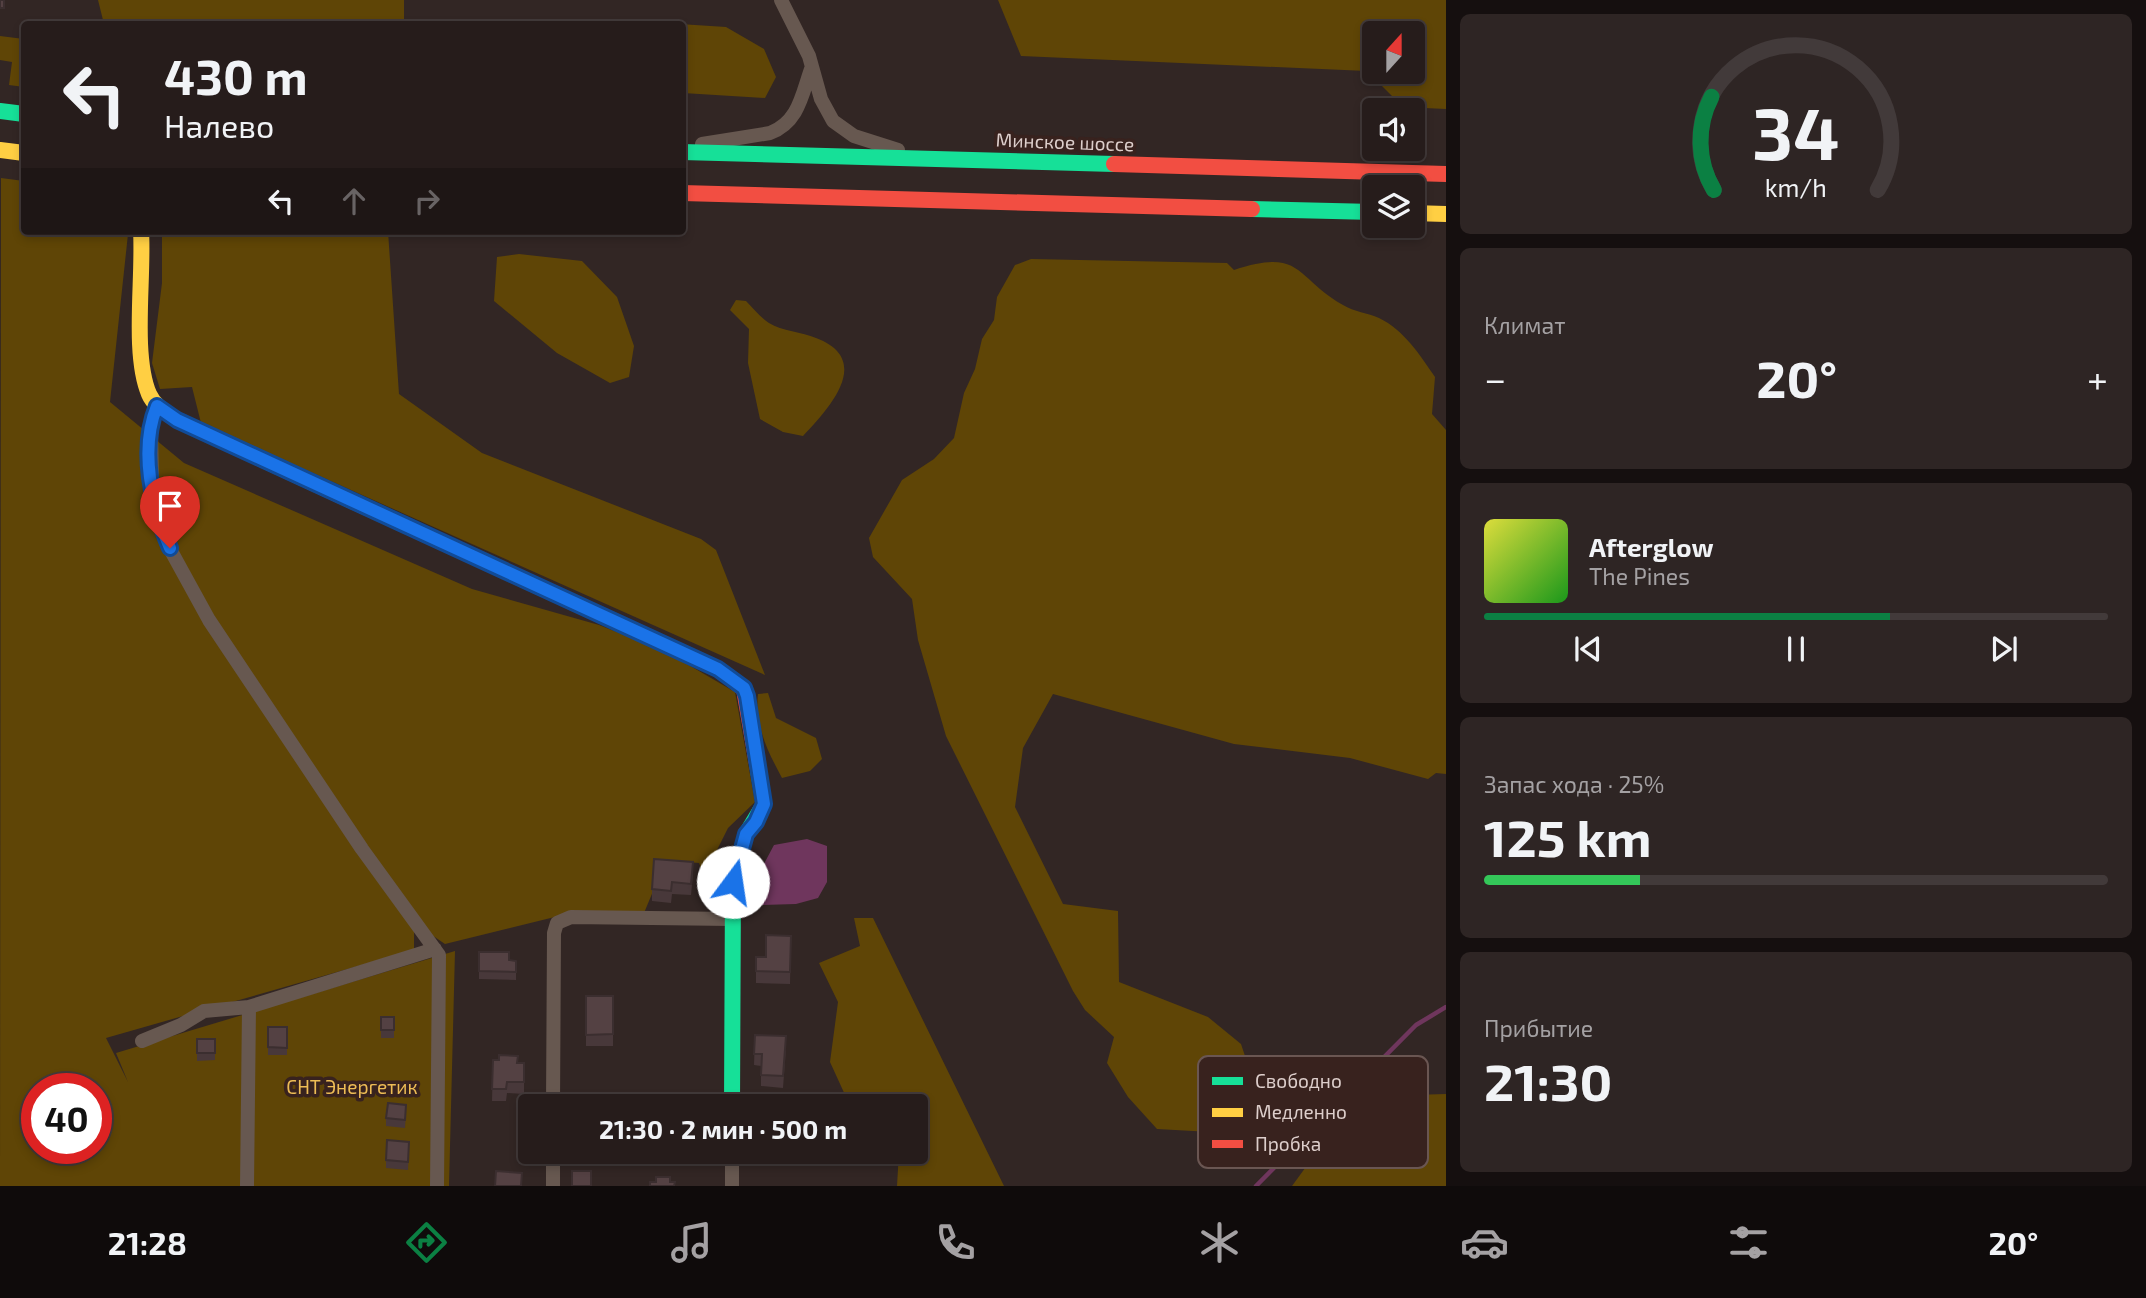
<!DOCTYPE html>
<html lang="ru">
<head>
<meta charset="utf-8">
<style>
  :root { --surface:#261c1b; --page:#2e2524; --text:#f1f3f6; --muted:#a4a1a3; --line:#423a3a; --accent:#0b8043 }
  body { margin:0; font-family:"Exo 2",sans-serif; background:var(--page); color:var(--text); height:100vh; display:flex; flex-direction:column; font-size:26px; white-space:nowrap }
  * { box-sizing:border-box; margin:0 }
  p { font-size:23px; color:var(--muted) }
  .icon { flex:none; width:38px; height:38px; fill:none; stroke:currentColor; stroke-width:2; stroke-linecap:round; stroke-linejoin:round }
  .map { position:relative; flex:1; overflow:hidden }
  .panel { display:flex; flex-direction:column; gap:14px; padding:14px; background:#150f0f; width:700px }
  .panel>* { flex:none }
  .guide { position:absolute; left:21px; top:21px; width:665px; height:214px; border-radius:7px; box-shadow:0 4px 10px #0003,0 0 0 2px var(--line); background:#261c1b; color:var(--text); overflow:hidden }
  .needle { width:46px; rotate:21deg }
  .tools { position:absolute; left:1362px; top:21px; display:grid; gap:14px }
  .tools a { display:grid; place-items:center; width:63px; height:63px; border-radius:7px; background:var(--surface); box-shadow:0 4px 10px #0003,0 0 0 2px var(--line); font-size:35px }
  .speed { position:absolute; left:21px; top:1073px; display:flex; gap:14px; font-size:35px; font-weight:700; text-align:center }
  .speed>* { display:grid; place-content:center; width:91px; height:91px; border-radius:50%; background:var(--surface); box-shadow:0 4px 10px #0003,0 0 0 2px var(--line); line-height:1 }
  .speed .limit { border:10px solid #d22; background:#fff; color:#111 }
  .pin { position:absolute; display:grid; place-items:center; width:60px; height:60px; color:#fff; margin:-72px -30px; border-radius:50% 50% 50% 0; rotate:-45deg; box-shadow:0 0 7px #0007 }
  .pin .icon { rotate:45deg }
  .me { position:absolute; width:77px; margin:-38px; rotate:14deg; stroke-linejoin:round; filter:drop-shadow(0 0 5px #0008) }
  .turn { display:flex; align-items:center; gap:24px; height:147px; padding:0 28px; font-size:32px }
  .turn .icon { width:91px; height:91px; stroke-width:2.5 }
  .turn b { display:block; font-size:49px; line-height:60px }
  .lanes { display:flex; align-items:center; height:66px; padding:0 28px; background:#0003; justify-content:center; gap:35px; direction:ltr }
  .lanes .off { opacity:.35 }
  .big { font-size:52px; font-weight:700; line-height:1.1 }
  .panel .card { flex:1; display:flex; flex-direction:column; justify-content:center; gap:10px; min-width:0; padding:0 24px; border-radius:10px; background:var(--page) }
  .panel .dial { align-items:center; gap:0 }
  .dial svg { height:182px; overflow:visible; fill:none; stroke:var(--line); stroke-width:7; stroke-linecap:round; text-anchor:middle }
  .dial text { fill:var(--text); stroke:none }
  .song { display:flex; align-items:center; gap:21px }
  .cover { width:84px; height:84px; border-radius:10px; background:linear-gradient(135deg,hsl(60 70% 55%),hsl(120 70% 35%)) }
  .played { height:7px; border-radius:4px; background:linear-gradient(90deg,var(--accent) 65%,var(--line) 65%) }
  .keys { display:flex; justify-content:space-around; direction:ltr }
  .heat { display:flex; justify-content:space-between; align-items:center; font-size:38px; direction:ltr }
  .charge { height:10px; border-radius:5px; background:linear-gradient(90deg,#34c759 25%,var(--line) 0) }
  .trip { position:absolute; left:518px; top:1094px; width:410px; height:70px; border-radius:7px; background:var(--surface); box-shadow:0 4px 10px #0003,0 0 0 2px var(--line); font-weight:700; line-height:70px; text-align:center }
  .tab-bar { display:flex; height:112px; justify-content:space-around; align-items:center; background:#0f0b0b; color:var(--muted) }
  .tab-bar .icon { width:49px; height:49px }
  .tab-bar .active { color:var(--accent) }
  .tab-bar b { font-size:32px; color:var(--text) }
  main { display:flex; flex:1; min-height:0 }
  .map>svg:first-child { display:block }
  .green { fill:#5f4506; fill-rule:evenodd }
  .water { fill:#6f365d }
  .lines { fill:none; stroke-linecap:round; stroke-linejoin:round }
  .stream { stroke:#6f365d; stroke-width:4.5 }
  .street { stroke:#675850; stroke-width:14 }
  .fast { stroke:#16e098; stroke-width:16 }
  .slow { stroke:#ffcf43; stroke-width:16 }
  .jam { stroke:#f24e42; stroke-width:16 }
  .wall { fill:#48383a }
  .building { fill:#544143; stroke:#3b2e2f; stroke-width:2 }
  .route-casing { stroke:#114b97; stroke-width:18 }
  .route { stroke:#1a73e8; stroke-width:12 }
  .labels { text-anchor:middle; stroke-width:7; stroke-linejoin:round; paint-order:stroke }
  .street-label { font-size:19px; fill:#ddcecb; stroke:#38221e }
  .park-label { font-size:19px; fill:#edbc55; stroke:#38221e }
  .key { fill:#38221e; stroke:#6a5652; stroke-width:2 }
  .key-label { font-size:19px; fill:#ddcecb }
</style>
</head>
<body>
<main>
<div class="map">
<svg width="1446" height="1186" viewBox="0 0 1446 1186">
  <rect width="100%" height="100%" fill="#322624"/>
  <path class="green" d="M 98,0 L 404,0 L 404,24 L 104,24 Z
    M 998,0 L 1446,0 L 1446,109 L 1403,107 L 1367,71 L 1021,56 ZM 1374,33 L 1412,33 L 1412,72 L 1374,72 Z
    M 664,23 L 726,27 L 764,49 L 776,77 L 765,98 L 683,93 L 682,24 L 657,24 Z
    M 0,36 L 24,39 L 24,87 L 9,85 L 12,62 L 0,60 Z
    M 1,178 L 24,181 L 24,231 L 132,231 L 128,234 L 110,402 L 184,463 L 472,589 L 599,625 L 663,650 L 735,692 L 755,802 L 728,828 L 713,858 L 726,881 L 721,900 L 714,905 L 699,863 L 666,860 L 644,913 L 575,912 L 445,944 L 414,923 L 414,950 L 106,1038 L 128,1082 L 116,1053 L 455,951 L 449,1186 L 0,1186 ZM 37,1088 L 96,1088 L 96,1148 L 37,1148 Z
    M 162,231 L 388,231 L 399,394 L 482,453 L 701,539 L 716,550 L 765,675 L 201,423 L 192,387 L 160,389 L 152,363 L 162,283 Z
    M 519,254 L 582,261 L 617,297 L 634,346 L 629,377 L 610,383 L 557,353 L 494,301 L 497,257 Z
    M 1031,259 L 1227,263 L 1234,270 C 1303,247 1295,278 1343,305 C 1354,312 1368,313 1379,318 C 1404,330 1420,355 1435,377 L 1432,414 L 1446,430 L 1446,774 L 1436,773 L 1428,779 L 1350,758 L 1234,744 L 1053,694 L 1023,748 L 1015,807 L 1063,904 L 1118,911 L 1119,982 L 1208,1017 L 1241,1044 L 1257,1092 L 1248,1130 L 1235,1142 L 1211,1132 L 1157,1129 L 1128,1097 L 1107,1063 L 1114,1037 L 1085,1010 L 1073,991 L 946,736 L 918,640 L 912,599 L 873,557 L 869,538 L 902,480 L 934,459 L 954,438 L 964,393 L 975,369 L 982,339 L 994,320 L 997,297 L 1015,265 Z
    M 736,300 L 746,301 C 753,308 761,318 769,323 C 782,331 802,332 816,338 C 874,360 829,408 803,436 L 783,432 L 760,419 L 748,363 L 749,329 L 730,310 Z
    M 768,693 L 776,718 L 816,738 L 822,759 L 810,771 L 782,778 C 768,752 754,724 758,694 Z
    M 854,918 L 873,918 L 1004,1186 L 897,1186 L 899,1152 L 915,1152 L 915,1106 L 897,1106 L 896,1096 L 846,1097 L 830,1062 L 838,1002 L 819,963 L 860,946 Z
    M 1446,1094 L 1446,1186 L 1292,1186 L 1343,1116 L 1378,1096 Z"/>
  <path class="water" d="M 807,839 L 827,846 L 827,882 L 818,898 L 796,904 L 762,905 L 765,888 L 759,873 L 774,845 Z"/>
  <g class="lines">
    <path class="stream" d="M 1256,1186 L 1416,1025 L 1446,1007"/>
    <path class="street" d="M 781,0 L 809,56 L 821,99 L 833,121 L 854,136 L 898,150
      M 702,144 L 770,133 C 799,122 802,94 811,69
      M 157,406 L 151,428 L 152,482 L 156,514 L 170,549 L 209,620 L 362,849 L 439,955 L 437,1186
      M 142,1041 L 181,1025 L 204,1011 L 249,1007 L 435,949
      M 553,1106 L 554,933 L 557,923 L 571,917 L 732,919
      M 732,1152 L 732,1186
      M 247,1186 L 249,1007
      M 553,1186 L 553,1152"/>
    <path class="fast" d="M 0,111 L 24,114
      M 682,152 L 1114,164
      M 1252,209 L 1374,212
      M 732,1106 L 733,882 L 746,834 L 764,804 L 758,770"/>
    <path class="slow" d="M 0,150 L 24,153
      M 1412,213 L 1446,214
      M 141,231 C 144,277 132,354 149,394 C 154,406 167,413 177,420 L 363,506"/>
    <path class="jam" d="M 1114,164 L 1446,174
      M 682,193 L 1252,209
      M 363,506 L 718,669 L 744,689 L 758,770"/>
  </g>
  <path class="wall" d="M 693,874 L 691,895 L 672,894 L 671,903 L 652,901 L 652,889 Z
    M 791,936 L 790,984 L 756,983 L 756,957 L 766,957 Z
    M 479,952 L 509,960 L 516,961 L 516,980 L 479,979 Z
    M 586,996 L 613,996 L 613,1046 L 586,1046 Z
    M 381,1017 L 394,1017 L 394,1038 L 381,1038 Z
    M 268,1027 L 287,1027 L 287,1055 L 268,1055 Z
    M 755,1035 L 786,1048 L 783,1088 L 761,1086 L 761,1066 L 754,1065 Z
    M 197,1039 L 215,1039 L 215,1060 L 197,1061 Z
    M 493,1060 L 524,1063 L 524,1094 L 507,1093 L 506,1101 L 492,1101 Z
    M 406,1113 L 405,1128 L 386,1126 L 386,1118 Z
    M 409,1150 L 408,1170 L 386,1168 L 386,1160 Z"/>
  <path class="building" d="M 0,0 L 4,0 L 4,8 L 0,8 Z
    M 654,859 L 693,862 L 691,884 L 672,882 L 671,891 L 652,889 Z
    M 766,935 L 791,936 L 790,972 L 756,971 L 756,957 L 766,957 Z
    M 479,952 L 509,952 L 509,960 L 516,961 L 516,972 L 479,971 Z
    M 586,996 L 613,996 L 613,1034 L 586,1035 Z
    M 381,1017 L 394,1017 L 394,1030 L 381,1030 Z
    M 268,1027 L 287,1027 L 287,1048 L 268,1047 Z
    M 755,1035 L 786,1036 L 783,1076 L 761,1075 L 762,1054 L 754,1054 Z
    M 197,1039 L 215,1039 L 215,1053 L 197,1053 Z
    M 499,1055 L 518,1056 L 517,1063 L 524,1063 L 524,1082 L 507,1082 L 506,1089 L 492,1089 L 493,1060 L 499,1060 Z
    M 388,1103 L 406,1105 L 405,1120 L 386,1118 Z
    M 387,1140 L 409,1142 L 408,1162 L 386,1160 Z
    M 496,1171 L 522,1173 L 521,1186 L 495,1186 Z
    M 572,1171 L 591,1171 L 591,1186 L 572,1186 Z
    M 656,1177 L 670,1177 L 670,1182 L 675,1182 L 674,1186 L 650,1186 L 650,1182 L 656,1182 Z"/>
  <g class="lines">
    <defs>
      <path id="route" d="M 170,548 C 152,506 139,450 157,406 L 177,420 L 718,669 L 744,688 L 747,696 L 764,804 L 756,822 L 746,834 L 733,882"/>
    </defs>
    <use href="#route" class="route-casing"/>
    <use href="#route" class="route"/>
  </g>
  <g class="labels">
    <g class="street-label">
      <text transform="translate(1065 142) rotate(2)" y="7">Минское шоссе</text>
    </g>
    <g class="park-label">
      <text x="352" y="1094">СНТ Энергетик</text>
    </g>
  </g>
  <rect x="1198" y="1056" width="230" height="112" rx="10" class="key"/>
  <rect x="1212" y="1077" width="31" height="8" fill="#16e098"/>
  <rect x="1212" y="1108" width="31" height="9" fill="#ffcf43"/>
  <rect x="1212" y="1140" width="31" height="8" fill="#f24e42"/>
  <g class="key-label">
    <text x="1255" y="1088">Свободно</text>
    <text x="1255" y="1119">Медленно</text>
    <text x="1255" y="1151">Пробка</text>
  </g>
</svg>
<div class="tools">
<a><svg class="needle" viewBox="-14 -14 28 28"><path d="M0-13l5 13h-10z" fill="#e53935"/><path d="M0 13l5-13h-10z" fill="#a4a1a3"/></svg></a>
<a><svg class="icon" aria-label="sound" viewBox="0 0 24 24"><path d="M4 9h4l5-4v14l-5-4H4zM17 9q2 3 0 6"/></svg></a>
<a><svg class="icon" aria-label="layers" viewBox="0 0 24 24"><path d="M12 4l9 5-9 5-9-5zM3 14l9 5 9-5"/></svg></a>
</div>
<div class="speed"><div class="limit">40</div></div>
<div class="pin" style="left:170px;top:548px;background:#d93025"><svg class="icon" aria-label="arrive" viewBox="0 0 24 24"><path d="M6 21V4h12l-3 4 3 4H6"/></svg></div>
<svg class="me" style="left:733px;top:882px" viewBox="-20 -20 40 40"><circle r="19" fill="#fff"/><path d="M0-13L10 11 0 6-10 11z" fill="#1a73e8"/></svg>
<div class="trip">21:30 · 2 мин · 500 m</div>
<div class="guide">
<div class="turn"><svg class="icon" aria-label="left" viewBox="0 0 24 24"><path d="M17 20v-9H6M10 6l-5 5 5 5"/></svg><div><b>430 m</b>Налево</div></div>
<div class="lanes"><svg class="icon" aria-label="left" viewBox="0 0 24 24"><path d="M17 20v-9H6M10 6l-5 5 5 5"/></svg><svg class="icon off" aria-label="ahead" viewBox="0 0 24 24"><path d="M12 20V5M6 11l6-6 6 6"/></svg><svg class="icon off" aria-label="right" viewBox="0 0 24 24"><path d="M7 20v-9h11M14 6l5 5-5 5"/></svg></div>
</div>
</div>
<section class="panel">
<div class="card dial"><svg viewBox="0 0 100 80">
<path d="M14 69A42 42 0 1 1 86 69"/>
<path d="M14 69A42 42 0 0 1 13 28" stroke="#0b8043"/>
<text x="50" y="56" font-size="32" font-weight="700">34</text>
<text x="50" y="72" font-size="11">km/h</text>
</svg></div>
<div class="card"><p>Климат</p>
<div class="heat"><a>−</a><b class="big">20°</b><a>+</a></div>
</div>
<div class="card">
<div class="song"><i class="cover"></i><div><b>Afterglow</b><p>The Pines</p></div></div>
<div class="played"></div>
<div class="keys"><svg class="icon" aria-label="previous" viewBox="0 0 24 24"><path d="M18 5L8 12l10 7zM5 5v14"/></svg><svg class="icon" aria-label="pause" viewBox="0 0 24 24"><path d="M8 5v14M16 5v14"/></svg><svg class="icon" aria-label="next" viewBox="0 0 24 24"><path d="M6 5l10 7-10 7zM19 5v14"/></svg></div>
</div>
<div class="card"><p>Запас хода · 25%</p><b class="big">125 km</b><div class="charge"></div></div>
<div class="card"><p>Прибытие</p><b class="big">21:30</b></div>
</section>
</main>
<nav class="tab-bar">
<b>21:28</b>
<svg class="icon active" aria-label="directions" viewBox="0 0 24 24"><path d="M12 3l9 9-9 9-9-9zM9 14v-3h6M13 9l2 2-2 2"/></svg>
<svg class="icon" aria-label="music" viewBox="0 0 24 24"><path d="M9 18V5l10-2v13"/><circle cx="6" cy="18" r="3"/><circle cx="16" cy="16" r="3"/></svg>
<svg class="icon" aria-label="phone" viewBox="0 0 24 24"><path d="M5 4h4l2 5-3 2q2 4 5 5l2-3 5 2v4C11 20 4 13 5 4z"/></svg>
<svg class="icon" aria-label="climate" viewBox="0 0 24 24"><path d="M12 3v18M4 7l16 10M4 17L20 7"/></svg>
<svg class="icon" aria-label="car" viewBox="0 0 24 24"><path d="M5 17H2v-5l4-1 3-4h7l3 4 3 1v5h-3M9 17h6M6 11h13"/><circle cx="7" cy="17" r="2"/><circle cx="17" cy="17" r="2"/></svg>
<svg class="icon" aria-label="filters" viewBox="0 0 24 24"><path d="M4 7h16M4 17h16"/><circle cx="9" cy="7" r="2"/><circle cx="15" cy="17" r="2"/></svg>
<b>20°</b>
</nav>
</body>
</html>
